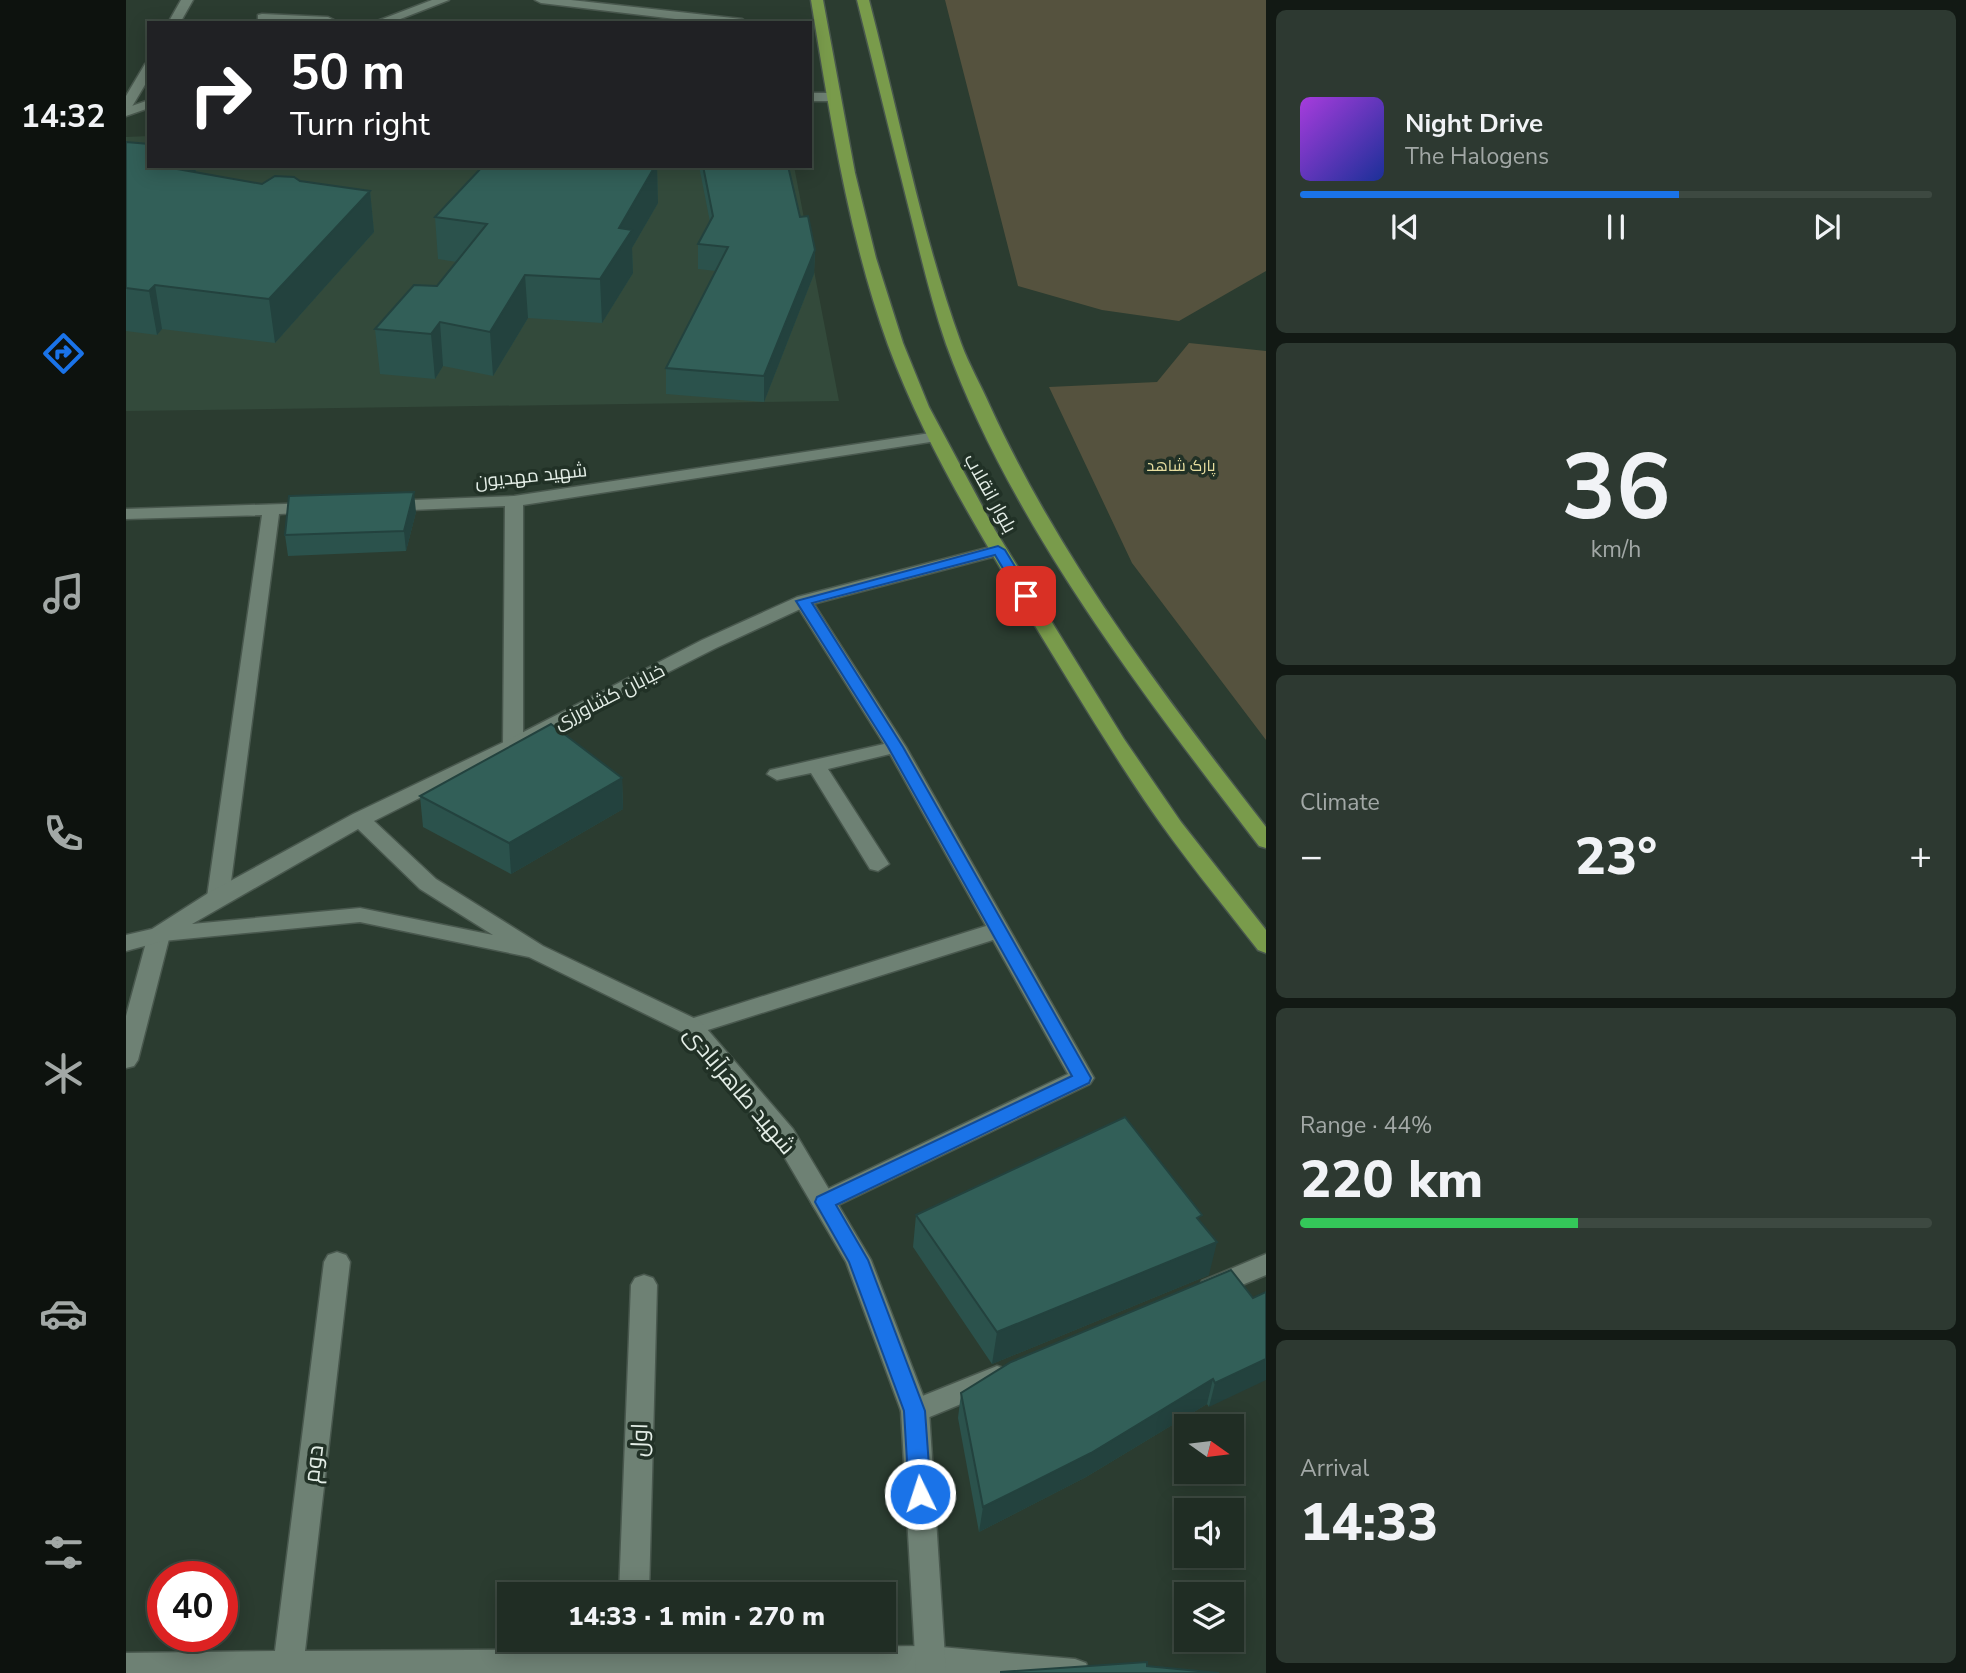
<!DOCTYPE html>
<html lang="en">
<head>
<meta charset="utf-8">
<style>
  :root { --surface:#202d24; --page:#2d3931; --text:#f1f3f6; --muted:#a2a8a6; --line:#3d4941; --accent:#1a73e8 }
  body { margin:0; font-family:"Nunito Sans",Cairo,sans-serif; background:var(--page); color:var(--text); height:100vh; display:flex; flex-direction:column; font-size:26px; white-space:nowrap }
  * { box-sizing:border-box; margin:0 }
  p { font-size:23px; color:var(--muted) }
  .icon { flex:none; width:38px; height:38px; fill:none; stroke:currentColor; stroke-width:2; stroke-linecap:round; stroke-linejoin:round }
  .map { position:relative; flex:1; overflow:hidden }
  .panel { display:flex; flex-direction:column; gap:10px; padding:10px; background:#121914; width:700px }
  .panel>* { flex:none }
  .guide { position:absolute; left:21px; top:21px; width:665px; height:147px; border-radius:0px; box-shadow:0 4px 18px #0003,0 0 0 2px var(--line); background:#202124; color:#fff; overflow:hidden }
  .needle { width:46px; rotate:104deg }
  .fabs { position:absolute; left:1048px; top:1414px; display:grid; gap:14px }
  .fabs a { display:grid; place-items:center; width:70px; height:70px; border-radius:0px; background:var(--surface); box-shadow:0 4px 18px #0003,0 0 0 2px var(--line); font-size:35px }
  .speed { position:absolute; left:21px; top:1561px; display:flex; gap:14px; font-size:35px; font-weight:700; text-align:center }
  .speed>* { display:grid; place-content:center; width:91px; height:91px; border-radius:50%; background:var(--surface); box-shadow:0 4px 18px #0003,0 0 0 2px var(--line); line-height:1 }
  .speed .limit { border:10px solid #d22; background:#fff; color:#111 }
  .pin { position:absolute; display:grid; place-items:center; width:60px; height:60px; color:#fff; margin:-30px; border-radius:14px; box-shadow:0 4px 10px #0006 }
  .me { position:absolute; width:77px; margin:-38px; rotate:356deg; stroke-linejoin:round; filter:drop-shadow(0 0 5px #0008) }
  .turn { display:flex; align-items:center; gap:24px; height:147px; padding:0 28px; font-size:32px }
  .turn .icon { width:91px; height:91px; stroke-width:2.5 }
  .turn b { display:block; font-size:49px; line-height:60px }
  .big { font-size:52px; font-weight:800; line-height:1.1 }
  .panel .tile { flex:1; display:flex; flex-direction:column; justify-content:center; gap:10px; min-width:0; padding:0 24px; border-radius:10px; background:var(--page) }
  .panel .dial { align-items:center; gap:0 }
  .dial b { font-size:91px; line-height:1 }
  .song { display:flex; align-items:center; gap:21px }
  .cover { width:84px; height:84px; border-radius:10px; background:linear-gradient(135deg,hsl(280 70% 55%),hsl(230 70% 35%)) }
  .played { height:7px; border-radius:4px; background:linear-gradient(90deg,var(--accent) 60%,var(--line) 60%) }
  .keys { display:flex; justify-content:space-around; direction:ltr }
  .heat { display:flex; justify-content:space-between; align-items:center; font-size:38px; direction:ltr }
  .charge { height:10px; border-radius:5px; background:linear-gradient(90deg,#34c759 44%,var(--line) 0) }
  .trip { position:absolute; left:371px; top:1582px; width:399px; height:70px; border-radius:0px; background:var(--surface); box-shadow:0 4px 18px #0003,0 0 0 2px var(--line); font-weight:800; line-height:70px; text-align:center }
  main { display:flex; flex:1; min-height:0 }
  .dock { display:flex; flex-direction:column; width:126px; justify-content:space-around; align-items:center; background:#0d120e; color:var(--muted) }
  .dock .icon { width:49px; height:49px }
  .dock .current { color:var(--accent) }
  .dock b { font-size:32px; color:var(--text) }
  .map>svg:first-child { display:block }
  .built { fill:#334a3b }
  .green { fill:#55523e }
  .lines { fill:none; stroke-linecap:round; stroke-linejoin:round }
  .street-casing { stroke:#49584e; stroke-width:3 }
  .secondary-casing { stroke:#49584e; stroke-width:3 }
  .primary-casing { stroke:#49584e; stroke-width:3 }
  .street { fill:#6e8174; fill-rule:evenodd }
  .secondary { fill:#6e8174; fill-rule:evenodd }
  .primary { fill:#799b4b; fill-rule:evenodd }
  .wall { fill:#2b524c }
  .shaded-wall { fill:#23423e }
  .building { fill:#325f58; stroke:#23423e; stroke-width:2 }
  .route { fill:#1a73e8; stroke:#114b97; stroke-width:2 }
  .labels { text-anchor:middle; stroke-width:7; stroke-linejoin:round; paint-order:stroke }
  .far-park-label { font-size:16px; fill:#e8de9f; stroke:#213126 }
  .street-label { font-size:19px; fill:#e3ede6; stroke:#213126 }
  .near-street-label { font-size:23px; fill:#e3ede6; stroke:#213126 }
</style>
</head>
<body>
<main>
<nav class="dock">
<b>14:32</b>
<svg class="icon current" aria-label="directions" viewBox="0 0 24 24"><path d="M12 3l9 9-9 9-9-9zM9 14v-3h6M13 9l2 2-2 2"/></svg>
<svg class="icon" aria-label="music" viewBox="0 0 24 24"><path d="M9 18V5l10-2v13"/><circle cx="6" cy="18" r="3"/><circle cx="16" cy="16" r="3"/></svg>
<svg class="icon" aria-label="phone" viewBox="0 0 24 24"><path d="M5 4h4l2 5-3 2q2 4 5 5l2-3 5 2v4C11 20 4 13 5 4z"/></svg>
<svg class="icon" aria-label="climate" viewBox="0 0 24 24"><path d="M12 3v18M4 7l16 10M4 17L20 7"/></svg>
<svg class="icon" aria-label="car" viewBox="0 0 24 24"><path d="M5 17H2v-5l4-1 3-4h7l3 4 3 1v5h-3M9 17h6M6 11h13"/><circle cx="7" cy="17" r="2"/><circle cx="17" cy="17" r="2"/></svg>
<svg class="icon" aria-label="filters" viewBox="0 0 24 24"><path d="M4 7h16M4 17h16"/><circle cx="9" cy="7" r="2"/><circle cx="15" cy="17" r="2"/></svg>
</nav>
<div class="map">
<svg width="1140" height="1673" viewBox="0 0 1140 1673">
  <rect width="100%" height="100%" fill="#2b3c30"/>
  <path class="built" d="M 23,136 L 23,166 L 668,166 L 713,401 L 0,411 L 0,137 Z"/>
  <path class="green" d="M 819,0 L 1140,0 L 1140,271 L 1053,321 L 976,310 L 892,286 Z
    M 1063,343 L 1140,351 L 1140,740 L 1006,563 L 923,387 L 1031,382 Z"/>
  <g class="lines">
    <defs>
      <path id="street" d="M 55,0 L 67,0 L 54,23 L 42,23 Z
        M 409,0 L 445,0 L 616,19 L 622,23 L 583,23 L 415,3 Z
        M 136,14 L 202,17 L 208,20 L 186,23 L 132,19 L 132,15 Z
        M 23,63 L 23,78 L 4,110 L 0,111 L 0,96 L 19,64 Z
        M 684,93 L 708,93 L 714,97 L 708,101 L 684,101 Z
        M 811,432 L 817,434 L 817,440 L 397,505 L 397,745 L 387,751 L 377,745 L 379,506 L 262,511 L 253,506 L 262,501 L 388,496 Z
        M 188,503 L 197,508 L 194,512 L 153,514 L 103,897 L 100,902 L 84,902 L 81,897 L 136,515 L 0,519 L 0,509 Z
        M 677,596 L 686,601 L 780,747 L 968,1078 L 964,1084 L 698,1212 L 689,1209 L 685,1202 L 689,1195 L 942,1074 L 867,940 L 566,1035 L 558,1033 L 554,1027 L 558,1021 L 860,926 L 764,754 L 702,769 L 763,864 L 752,871 L 744,869 L 685,773 L 651,780 L 641,774 L 644,770 L 758,744 L 668,601 Z
        M 33,928 L 41,930 L 44,935 L 12,1060 L 8,1066 L 0,1068 L 0,1016 L 22,935 L 25,930 Z
        M 211,1252 L 220,1255 L 224,1262 L 179,1651 L 491,1649 L 492,1640 L 522,1640 L 522,1648 L 804,1646 L 949,1659 L 960,1663 L 964,1673 L 0,1673 L 0,1653 L 149,1651 L 198,1262 L 202,1255 Z
        M 1140,1254 L 1140,1275 L 1085,1298 L 1076,1295 L 1072,1288 L 1076,1281 Z
        M 518,1275 L 527,1278 L 531,1285 L 523,1594 L 493,1594 L 505,1285 L 509,1278 Z
        M 871,1366 L 881,1369 L 885,1377 L 881,1385 L 789,1423 L 779,1419 L 775,1411 L 779,1403 Z"/>
      <path id="secondary" d="M 306,0 L 323,0 L 264,23 L 246,23 Z
        M 23,100 L 23,108 L 0,116 L 0,108 Z
        M 872,545 L 878,546 L 881,550 L 878,554 L 683,605 L 590,648 L 248,821 L 310,879 L 417,946 L 574,1021 L 667,1129 L 745,1260 L 803,1411 L 820,1673 L 790,1673 L 775,1411 L 720,1262 L 649,1141 L 558,1033 L 403,957 L 234,922 L 37,941 L 0,951 L 0,935 L 26,929 L 84,892 L 227,814 L 380,741 L 576,640 L 671,597 ZM 232,829 L 294,889 L 367,935 L 234,908 L 66,924 Z"/>
      <path id="primary" d="M 685,0 L 697,0 L 729,173 L 750,258 L 777,343 L 803,407 L 869,530 L 998,739 L 1055,822 L 1140,930 L 1140,953 L 1132,950 C 1094,901 1054,853 1019,801 C 975,736 935,668 894,601 C 845,519 795,435 762,345 C 722,234 704,116 685,0 Z
        M 731,0 L 743,0 C 772,111 796,236 835,343 C 843,365 855,385 864,406 C 934,559 1037,695 1140,827 L 1140,848 L 1133,846 C 1018,696 884,522 820,344 C 804,298 793,248 781,201 C 764,134 748,67 731,0 Z"/>
    </defs>
    <use href="#street" class="street-casing"/>
    <use href="#secondary" class="secondary-casing"/>
    <use href="#primary" class="primary-casing"/>
    <use href="#street" class="street"/>
    <use href="#secondary" class="secondary"/>
    <use href="#primary" class="primary"/>
  </g>
  <path class="wall" d="M 0,142 L 23,166 L 69,166 L 70,172 L 136,184 L 174,181 L 244,191 L 248,232 L 149,343 L 36,329 L 31,335 L 0,331 Z
    M 357,166 L 531,166 L 532,203 L 506,248 L 507,273 L 476,323 L 402,318 L 367,376 L 317,366 L 309,379 L 254,374 L 249,329 L 311,286 L 331,262 L 312,259 L 309,217 Z
    M 573,166 L 662,166 L 674,217 L 689,250 L 688,274 L 638,402 L 540,394 L 540,368 L 590,271 L 572,269 L 572,244 L 584,222 Z
    M 290,512 L 280,551 L 162,556 L 159,535 Z
    M 496,778 L 497,809 L 385,874 L 297,827 L 294,796 Z
    M 790,1215 L 1075,1222 L 1083,1275 L 866,1364 L 787,1247 Z
    M 1127,1298 L 1083,1407 L 1081,1404 L 960,1477 L 853,1532 L 832,1418 L 835,1393 Z"/>
  <path class="shaded-wall" d="M 48,166 L 69,166 L 73,190 L 46,168 Z
    M 529,166 L 531,166 L 532,203 L 506,248 L 507,273 L 476,323 L 474,279 L 493,228 Z
    M 244,191 L 248,232 L 149,343 L 143,299 Z
    M 689,250 L 688,274 L 638,402 L 638,376 Z
    M 399,275 L 402,318 L 367,376 L 364,332 Z
    M 29,285 L 36,329 L 31,335 L 23,291 Z
    M 314,322 L 317,366 L 309,379 L 305,334 Z
    M 288,492 L 290,512 L 280,551 L 278,531 Z
    M 496,778 L 497,809 L 385,874 L 383,843 Z
    M 1091,1242 L 1083,1275 L 866,1364 L 871,1332 Z
    M 1140,1359 L 1140,1380 L 1083,1407 L 1089,1383 Z
    M 1087,1379 L 1081,1404 L 960,1477 L 853,1532 L 857,1507 Z"/>
  <path class="building" d="M 0,142 L 23,144 L 23,166 L 48,166 L 46,168 L 136,184 L 149,176 L 168,177 L 174,181 L 244,191 L 143,299 L 29,285 L 23,291 L 0,288 Z
    M 357,166 L 529,166 L 493,228 L 506,230 L 474,279 L 399,275 L 364,332 L 314,322 L 305,334 L 249,329 L 288,285 L 311,286 L 361,224 L 309,217 Z
    M 577,166 L 662,166 L 674,217 L 682,216 L 689,250 L 638,376 L 540,368 L 602,247 L 572,244 L 587,216 Z
    M 288,492 L 278,531 L 159,535 L 163,496 Z
    M 425,724 L 496,778 L 383,843 L 294,796 Z
    M 999,1117 L 1076,1215 L 1071,1218 L 1091,1242 L 871,1332 L 790,1215 Z
    M 1105,1270 L 1127,1298 L 1140,1292 L 1140,1359 L 1089,1383 L 1087,1379 L 965,1453 L 857,1507 L 835,1393 L 885,1362 Z
    M 1021,1662 L 1021,1666 L 1093,1673 L 875,1673 L 875,1672 Z"/>
  <path class="route" d="M 872,546 L 879,550 L 907,596 L 905,599 L 895,599 L 869,555 L 686,603 L 777,747 L 965,1078 L 963,1083 L 710,1205 L 742,1260 L 799,1411 L 805,1494 L 801,1500 L 794,1503 L 786,1500 L 783,1494 L 778,1411 L 723,1262 L 689,1202 L 691,1197 L 946,1076 L 762,747 L 670,601 Z"/>
  <g class="labels">
    <g class="far-park-label">
      <text x="1055" y="471">پارک شاهد</text>
    </g>
    <g class="street-label">
      <text transform="translate(405 475) rotate(-6)" y="7">شهید مهدیون</text>
      <text transform="translate(865 493) rotate(61)" y="7">بلوار انقلاب</text>
      <text transform="translate(483 696) rotate(-27)" y="7">خیابان کشاورزی</text>
    </g>
    <g class="near-street-label">
      <text transform="translate(614 1090) rotate(50)" y="8">شهید طاهرآبادی</text>
      <text transform="translate(513 1440) rotate(-88)" y="8">اول</text>
      <text transform="translate(187 1464) rotate(-83)" y="8">دوم</text>
    </g>
  </g>
</svg>
<div class="fabs">
<a><svg class="needle" viewBox="-14 -14 28 28"><path d="M0-13l5 13h-10z" fill="#e53935"/><path d="M0 13l5-13h-10z" fill="#a2a8a6"/></svg></a>
<a><svg class="icon" aria-label="sound" viewBox="0 0 24 24"><path d="M4 9h4l5-4v14l-5-4H4zM17 9q2 3 0 6"/></svg></a>
<a><svg class="icon" aria-label="layers" viewBox="0 0 24 24"><path d="M12 4l9 5-9 5-9-5zM3 14l9 5 9-5"/></svg></a>
</div>
<div class="speed"><div class="limit">40</div></div>
<div class="pin" style="left:900px;top:596px;background:#d93025"><svg class="icon" aria-label="arrive" viewBox="0 0 24 24"><path d="M6 21V4h12l-3 4 3 4H6"/></svg></div>
<svg class="me" style="left:794px;top:1494px" viewBox="-20 -20 40 40"><circle r="17" fill="#1a73e8" stroke="#fff" stroke-width="3"/><path d="M0-11L8 9 0 5-8 9z" fill="#fff"/></svg>
<div class="trip">14:33 · 1 min · 270 m</div>
<div class="guide">
<div class="turn"><svg class="icon" aria-label="right" viewBox="0 0 24 24"><path d="M7 20v-9h11M14 6l5 5-5 5"/></svg><div><b>50 m</b>Turn right</div></div>
</div>
</div>
<section class="panel">
<div class="tile">
<div class="song"><i class="cover"></i><div><b>Night Drive</b><p>The Halogens</p></div></div>
<div class="played"></div>
<div class="keys"><svg class="icon" aria-label="previous" viewBox="0 0 24 24"><path d="M18 5L8 12l10 7zM5 5v14"/></svg><svg class="icon" aria-label="pause" viewBox="0 0 24 24"><path d="M8 5v14M16 5v14"/></svg><svg class="icon" aria-label="next" viewBox="0 0 24 24"><path d="M6 5l10 7-10 7zM19 5v14"/></svg></div>
</div>
<div class="tile dial"><b>36</b><p>km/h</p></div>
<div class="tile"><p>Climate</p>
<div class="heat"><a>−</a><b class="big">23°</b><a>+</a></div>
</div>
<div class="tile"><p>Range · 44%</p><b class="big">220 km</b><div class="charge"></div></div>
<div class="tile"><p>Arrival</p><b class="big">14:33</b></div>
</section>
</main>
</body>
</html>
